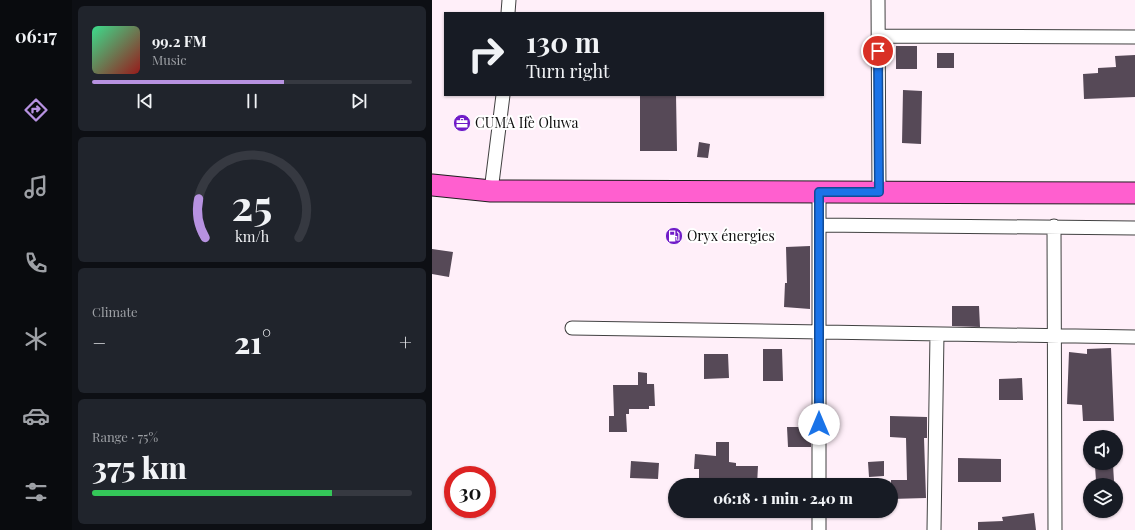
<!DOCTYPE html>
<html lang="en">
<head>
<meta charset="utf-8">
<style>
  :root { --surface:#171b24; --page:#20242c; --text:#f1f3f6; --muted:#9ea1a6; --line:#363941; --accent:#b792e1 }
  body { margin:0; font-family:"Playfair Display",serif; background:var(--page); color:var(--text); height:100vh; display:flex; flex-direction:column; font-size:15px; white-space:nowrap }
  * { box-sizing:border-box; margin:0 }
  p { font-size:13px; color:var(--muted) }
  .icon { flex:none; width:22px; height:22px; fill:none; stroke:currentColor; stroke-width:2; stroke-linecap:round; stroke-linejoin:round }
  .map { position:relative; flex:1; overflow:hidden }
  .drawer { display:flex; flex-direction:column; gap:6px; padding:6px; background:#0d0f14; width:360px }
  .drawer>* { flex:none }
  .hud { position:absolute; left:12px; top:12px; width:380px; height:84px; border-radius:0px; box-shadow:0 1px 3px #0004; background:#171b24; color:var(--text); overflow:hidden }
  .buttons { position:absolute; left:651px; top:430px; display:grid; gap:8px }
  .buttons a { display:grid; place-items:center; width:40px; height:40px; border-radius:50%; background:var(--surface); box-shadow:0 1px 3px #0004; font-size:20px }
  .speed { position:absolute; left:12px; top:466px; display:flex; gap:8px; font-size:20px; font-weight:700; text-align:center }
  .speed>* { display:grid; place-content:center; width:52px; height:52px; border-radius:50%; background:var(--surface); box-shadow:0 1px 3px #0004; line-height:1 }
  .speed .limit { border:6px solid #d22; background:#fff; color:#111 }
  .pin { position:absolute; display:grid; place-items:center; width:34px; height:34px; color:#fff; margin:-17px; border:2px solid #fff; border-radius:50%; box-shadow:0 1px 4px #0007 }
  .me { position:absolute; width:44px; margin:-22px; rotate:0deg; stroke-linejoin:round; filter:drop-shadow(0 0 3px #0008) }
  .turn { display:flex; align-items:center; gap:14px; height:84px; padding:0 16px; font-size:18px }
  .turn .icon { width:52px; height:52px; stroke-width:2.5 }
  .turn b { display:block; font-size:28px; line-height:34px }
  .big { font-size:30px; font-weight:800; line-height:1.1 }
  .drawer .tile { flex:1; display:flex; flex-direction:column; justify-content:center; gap:6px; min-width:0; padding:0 14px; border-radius:6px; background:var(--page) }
  .drawer .dial { align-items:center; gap:0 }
  .dial svg { height:104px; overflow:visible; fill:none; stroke:var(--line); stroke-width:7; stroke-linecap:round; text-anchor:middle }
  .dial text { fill:var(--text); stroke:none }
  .song { display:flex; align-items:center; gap:12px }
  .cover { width:48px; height:48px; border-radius:6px; background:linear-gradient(135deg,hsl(150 70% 55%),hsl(0 70% 35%)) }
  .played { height:4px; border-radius:2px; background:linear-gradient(90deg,var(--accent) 60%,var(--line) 60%) }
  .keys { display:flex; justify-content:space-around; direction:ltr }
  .heat { display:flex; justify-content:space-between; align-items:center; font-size:22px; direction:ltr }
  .charge { height:6px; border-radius:3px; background:linear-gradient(90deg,#34c759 75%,var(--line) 0) }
  .trip { position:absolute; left:236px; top:478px; width:230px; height:40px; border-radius:20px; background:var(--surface); box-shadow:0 1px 3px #0004; font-weight:800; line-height:40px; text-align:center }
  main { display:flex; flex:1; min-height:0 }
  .tabs { display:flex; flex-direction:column; width:72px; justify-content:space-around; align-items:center; background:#090b0e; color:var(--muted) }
  .tabs .icon { width:28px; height:28px }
  .tabs .active { color:var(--accent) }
  .tabs b { font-size:18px; color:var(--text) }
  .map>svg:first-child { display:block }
  .building { fill:#564957 }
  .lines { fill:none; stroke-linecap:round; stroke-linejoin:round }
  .minor-casing { stroke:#414141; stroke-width:15 }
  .primary-casing { stroke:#1f1f1f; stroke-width:23 }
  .minor { stroke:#fff; stroke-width:13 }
  .primary { stroke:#ff5fcf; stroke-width:21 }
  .route-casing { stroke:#114b97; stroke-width:10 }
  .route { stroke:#1a73e8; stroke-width:7 }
  .labels { text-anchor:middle; stroke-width:4; stroke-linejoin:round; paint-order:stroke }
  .poi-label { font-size:14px; fill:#0e0e0e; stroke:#fff; text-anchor:start }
</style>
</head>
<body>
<main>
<nav class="tabs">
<b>06:17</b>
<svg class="icon active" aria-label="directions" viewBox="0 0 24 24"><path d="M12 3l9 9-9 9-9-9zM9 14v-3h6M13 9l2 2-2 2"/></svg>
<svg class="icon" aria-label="music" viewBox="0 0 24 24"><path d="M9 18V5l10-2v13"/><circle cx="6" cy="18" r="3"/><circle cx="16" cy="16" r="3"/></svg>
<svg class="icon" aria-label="phone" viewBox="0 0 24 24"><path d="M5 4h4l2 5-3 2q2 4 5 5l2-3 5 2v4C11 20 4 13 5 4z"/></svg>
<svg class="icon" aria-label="climate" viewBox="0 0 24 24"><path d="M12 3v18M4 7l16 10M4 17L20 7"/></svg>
<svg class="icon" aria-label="car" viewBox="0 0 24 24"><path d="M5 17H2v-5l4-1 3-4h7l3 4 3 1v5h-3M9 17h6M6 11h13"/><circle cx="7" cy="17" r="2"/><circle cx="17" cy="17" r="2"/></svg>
<svg class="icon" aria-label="filters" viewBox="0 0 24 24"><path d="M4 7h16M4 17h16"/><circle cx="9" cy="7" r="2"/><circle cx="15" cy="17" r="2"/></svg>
</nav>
<section class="drawer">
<div class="tile">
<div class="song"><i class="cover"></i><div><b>99.2 FM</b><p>Music</p></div></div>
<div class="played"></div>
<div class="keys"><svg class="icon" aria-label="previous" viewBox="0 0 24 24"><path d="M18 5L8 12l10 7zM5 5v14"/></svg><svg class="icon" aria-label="pause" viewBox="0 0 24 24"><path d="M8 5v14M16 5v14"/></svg><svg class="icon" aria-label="next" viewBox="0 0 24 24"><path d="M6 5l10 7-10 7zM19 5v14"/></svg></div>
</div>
<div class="tile dial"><svg viewBox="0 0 100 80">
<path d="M14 69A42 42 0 1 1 86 69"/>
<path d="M14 69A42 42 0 0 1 9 39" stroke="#b792e1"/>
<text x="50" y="56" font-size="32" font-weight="700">25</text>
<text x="50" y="72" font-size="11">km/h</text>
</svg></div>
<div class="tile"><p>Climate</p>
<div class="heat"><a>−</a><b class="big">21°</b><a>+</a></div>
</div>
<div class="tile"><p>Range · 75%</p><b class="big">375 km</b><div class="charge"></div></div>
</section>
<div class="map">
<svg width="703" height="530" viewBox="0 0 703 530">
  <rect width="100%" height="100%" fill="#ffeff9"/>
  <path class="building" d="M 464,46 L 485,46 L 485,69 L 464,69 Z
    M 505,53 L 522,53 L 522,68 L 505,68 Z
    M 703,55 L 703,97 L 652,99 L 651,74 L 666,73 L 666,68 L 684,67 L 683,56 Z
    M 471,90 L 490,91 L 489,144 L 470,143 Z
    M 208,95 L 244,95 L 245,151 L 208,151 Z
    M 267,142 L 278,144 L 276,158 L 265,157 Z
    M 378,246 L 378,309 L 352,307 L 353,283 L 355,283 L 354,247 Z
    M 0,249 L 21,252 L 17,277 L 0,274 Z
    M 520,306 L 547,306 L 548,327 L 520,326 Z
    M 679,348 L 682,421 L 651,421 L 650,405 L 635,404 L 637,352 L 655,354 L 655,349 Z
    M 331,349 L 350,349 L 351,381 L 331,381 Z
    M 272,354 L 296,354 L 297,378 L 272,379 Z
    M 206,372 L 215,373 L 215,384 L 222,384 L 223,406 L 217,406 L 217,409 L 197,409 L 197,414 L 194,414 L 195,432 L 177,432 L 177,416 L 182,416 L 181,385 L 206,385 Z
    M 590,378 L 591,400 L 567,400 L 567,379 Z
    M 458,416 L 495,417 L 495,438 L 492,438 L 494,498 L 459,499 L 459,480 L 475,480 L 474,438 L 458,437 Z
    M 355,427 L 379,427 L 379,447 L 356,447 Z
    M 284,442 L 297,442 L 297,462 L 304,463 L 304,466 L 326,466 L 325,485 L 273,485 L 274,483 L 267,483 L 267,469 L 262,469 L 263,454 L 284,456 Z
    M 526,458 L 569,459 L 569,482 L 526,482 Z
    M 199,461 L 227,463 L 226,479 L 198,478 Z
    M 452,461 L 452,476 L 437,477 L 436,462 Z
    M 681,465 L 682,481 L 664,481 L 663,466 Z
    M 602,513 L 604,530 L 546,530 L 546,522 L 571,521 L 570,517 Z"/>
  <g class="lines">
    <defs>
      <path id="minor" d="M 446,0 L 447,192
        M 76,13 L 77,0
        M 446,36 L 703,37
        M 59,191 L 71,95
        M 387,225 L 703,228
        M 622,226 L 623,530
        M 140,328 L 703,337
        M 387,485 L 387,192
        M 387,530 L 387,511
        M 502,530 L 505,334"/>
      <path id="primary" d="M 0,185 L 59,191 L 703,193"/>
    </defs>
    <use href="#minor" class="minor-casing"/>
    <use href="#primary" class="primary-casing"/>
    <use href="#minor" class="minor"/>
    <use href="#primary" class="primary"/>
  </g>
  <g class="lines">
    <defs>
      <path id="route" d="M 387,424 L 387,192 L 447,192 L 446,51"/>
    </defs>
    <use href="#route" class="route-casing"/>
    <use href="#route" class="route"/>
  </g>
  <defs>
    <symbol id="office-disc" viewBox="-11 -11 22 22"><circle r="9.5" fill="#711cc8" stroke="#fff"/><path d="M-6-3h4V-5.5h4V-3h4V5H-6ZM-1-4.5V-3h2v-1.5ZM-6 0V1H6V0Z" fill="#fff"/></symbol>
    <symbol id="fuel-disc" viewBox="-11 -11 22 22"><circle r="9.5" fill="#711cc8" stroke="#fff"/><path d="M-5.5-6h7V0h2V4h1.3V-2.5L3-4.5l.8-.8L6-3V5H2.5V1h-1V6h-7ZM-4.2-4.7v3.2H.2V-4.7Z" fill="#fff"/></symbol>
  </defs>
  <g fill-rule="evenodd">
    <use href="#office-disc" x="20" y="113" width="20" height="20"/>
    <use href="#fuel-disc" x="232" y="226" width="20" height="20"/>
  </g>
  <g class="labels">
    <g class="poi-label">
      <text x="43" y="128">CUMA Ifè Oluwa</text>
      <text x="255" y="241">Oryx énergies</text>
    </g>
  </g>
</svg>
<div class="buttons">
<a><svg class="icon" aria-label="sound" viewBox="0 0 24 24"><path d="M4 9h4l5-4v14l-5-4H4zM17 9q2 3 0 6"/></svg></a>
<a><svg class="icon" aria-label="layers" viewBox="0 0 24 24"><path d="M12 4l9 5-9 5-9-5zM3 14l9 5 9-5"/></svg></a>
</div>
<div class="speed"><div class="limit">30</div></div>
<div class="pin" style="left:446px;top:51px;background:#d93025"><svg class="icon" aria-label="arrive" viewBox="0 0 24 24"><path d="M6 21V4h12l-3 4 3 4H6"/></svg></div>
<svg class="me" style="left:387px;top:424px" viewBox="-20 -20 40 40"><circle r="19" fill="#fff"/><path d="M0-13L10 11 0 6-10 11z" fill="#1a73e8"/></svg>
<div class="trip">06:18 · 1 min · 240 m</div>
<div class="hud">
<div class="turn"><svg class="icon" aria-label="right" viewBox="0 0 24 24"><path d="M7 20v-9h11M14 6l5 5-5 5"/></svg><div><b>130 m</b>Turn right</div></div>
</div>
</div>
</main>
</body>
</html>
